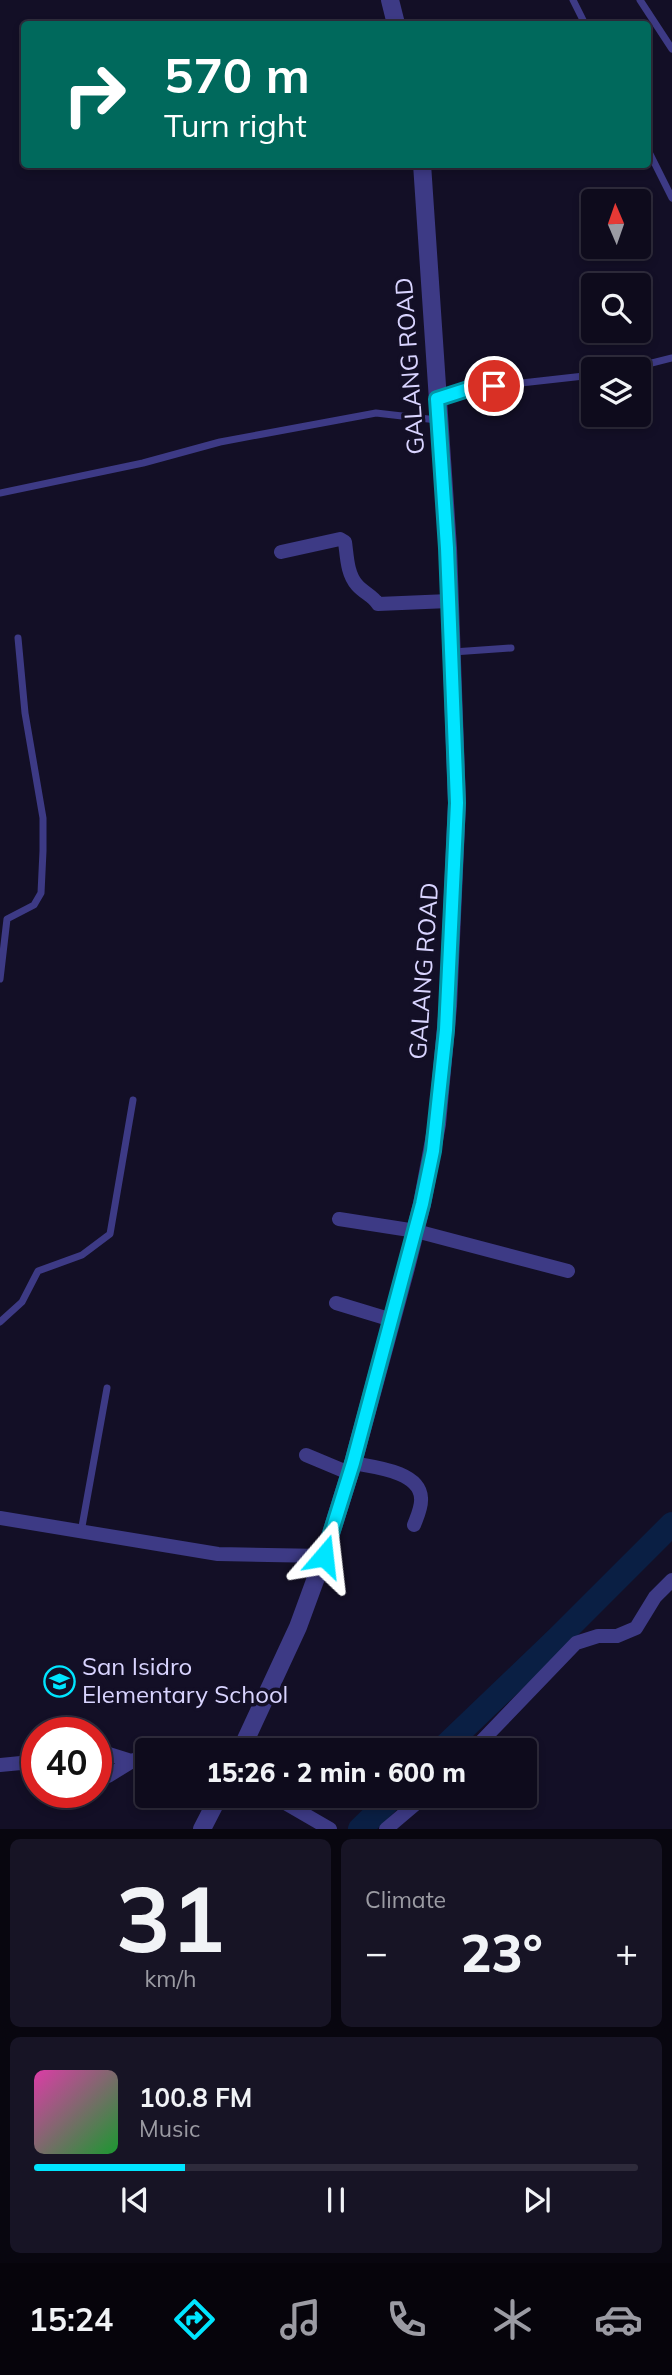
<!DOCTYPE html>
<html lang="en">
<head>
<meta charset="utf-8">
<style>
  :root { --surface:#0e0b1c; --page:#171425; --text:#f1f3f6; --muted:#9b9ba3; --line:#2e2b3b; --accent:#00e5ff }
  body { margin:0; font-family:Mulish,sans-serif; background:var(--page); color:var(--text); height:100vh; display:flex; flex-direction:column; font-size:26px; white-space:nowrap }
  * { box-sizing:border-box; margin:0 }
  p { font-size:23px; color:var(--muted) }
  .icon { flex:none; width:38px; height:38px; fill:none; stroke:currentColor; stroke-width:2; stroke-linecap:round; stroke-linejoin:round }
  .map { position:relative; height:1829px; overflow:hidden }
  .drawer { display:flex; flex-direction:column; gap:10px; padding:10px; background:#08060f; flex:1 }
  .drawer>* { flex:none }
  .hud { position:absolute; left:21px; top:21px; width:630px; height:147px; border-radius:7px; box-shadow:0 4px 10px #0003,0 0 0 2px var(--line); background:#00695c; color:#fff; overflow:hidden }
  .needle { width:46px; rotate:358deg }
  .buttons { position:absolute; left:581px; top:189px; display:grid; gap:14px }
  .buttons a { display:grid; place-items:center; width:70px; height:70px; border-radius:7px; background:var(--surface); box-shadow:0 4px 10px #0003,0 0 0 2px var(--line); font-size:35px }
  .speed { position:absolute; left:21px; top:1717px; display:flex; gap:14px; font-size:35px; font-weight:700; text-align:center }
  .speed>* { display:grid; place-content:center; width:91px; height:91px; border-radius:50%; background:var(--surface); box-shadow:0 4px 10px #0003,0 0 0 2px var(--line); line-height:1 }
  .speed .limit { border:10px solid #d22; background:#fff; color:#111 }
  .pin { position:absolute; display:grid; place-items:center; width:60px; height:60px; color:#fff; margin:-30px; border:4px solid #fff; border-radius:50%; box-shadow:0 2px 7px #0007 }
  .me { position:absolute; width:77px; margin:-38px; rotate:17deg; stroke-linejoin:round; filter:drop-shadow(0 0 5px #0008) }
  .turn { display:flex; align-items:center; gap:24px; height:147px; padding:0 28px; font-size:32px }
  .turn .icon { width:91px; height:91px; stroke-width:2.5 }
  .turn b { display:block; font-size:49px; line-height:60px }
  .big { font-size:52px; font-weight:800; line-height:1.1 }
  .drawer .widget { flex:1; display:flex; flex-direction:column; justify-content:center; gap:10px; min-width:0; padding:0 24px; border-radius:10px; background:var(--page) }
  .drawer .dial { align-items:center; gap:0 }
  .dial b { font-size:91px; line-height:1 }
  .song { display:flex; align-items:center; gap:21px }
  .cover { width:84px; height:84px; border-radius:10px; background:linear-gradient(135deg,hsl(320 70% 55%),hsl(130 70% 35%)) }
  .played { height:7px; border-radius:4px; background:linear-gradient(90deg,var(--accent) 25%,var(--line) 25%) }
  .keys { display:flex; justify-content:space-around; direction:ltr }
  .heat { display:flex; justify-content:space-between; align-items:center; font-size:38px; direction:ltr }
  .drawer .tiles { flex:1; display:grid; gap:10px; grid-template-columns:1fr 1fr }
  .widget:last-child { grid-column:span 2 }
  .trip { position:absolute; left:135px; top:1738px; width:402px; height:70px; border-radius:7px; background:var(--surface); box-shadow:0 4px 10px #0003,0 0 0 2px var(--line); font-weight:800; line-height:70px; text-align:center }
  .dock { display:flex; height:112px; justify-content:space-around; align-items:center; background:#06040b; color:var(--muted) }
  .dock .icon { width:49px; height:49px }
  .dock .current { color:var(--accent) }
  .dock b { font-size:32px; color:var(--text) }
  .map>svg:first-child { display:block }
  .lines { fill:none; stroke-linecap:round; stroke-linejoin:round }
  .river { stroke:#0a1f44; stroke-width:24 }
  .service { stroke:#3d3a85; stroke-width:7 }
  .minor { stroke:#3d3a85; stroke-width:14 }
  .tertiary { stroke:#3d3a85; stroke-width:18 }
  .route-casing { stroke:#0095a6; stroke-width:18 }
  .route { stroke:#00e5ff; stroke-width:12 }
  .labels { text-anchor:middle; stroke-width:7; stroke-linejoin:round; paint-order:stroke }
  .street-label { font-size:24px; fill:#d9d4ff; stroke:#130f26 }
  .poi-label { font-size:24px; fill:#d9d4ff; stroke:#130f26; text-anchor:start }
</style>
</head>
<body>
<div class="map">
<svg width="672" height="1829" viewBox="0 0 672 1829">
  <rect width="100%" height="100%" fill="#130f26"/>
  <g class="lines">
    <path class="river" d="M 441,1750 L 560,1636 L 672,1524
      M 360,1829 L 394,1796"/>
    <path class="service" d="M 573,0 L 585,24
      M 640,0 L 672,49
      M 648,150 L 672,198
      M 628,369 L 672,358
      M 437,399 L 468,389 L 593,375
      M 0,493 L 143,463 L 220,442 L 376,413 L 437,420
      M 453,652 L 511,648
      M 0,979 L 7,919 L 34,905 L 41,893 L 43,851 L 43,818 L 25,713 L 18,638
      M 0,1322 L 22,1302 L 38,1271 L 82,1255 L 110,1234 L 133,1100
      M 81,1532 L 107,1388"/>
    <path class="minor" d="M 281,552 L 340,539 L 345,542 C 347,556 347,574 357,585 C 364,593 373,596 378,604 L 449,601
      M 339,1219 L 416,1231 L 568,1271
      M 336,1303 L 392,1320
      M 306,1455 L 349,1473
      M 353,1463 C 373,1467 420,1471 421,1498 C 422,1507 417,1517 414,1525
      M 0,1518 L 218,1554 L 324,1556
      M 96,1750 L 147,1766
      M 473,1750 L 576,1643 L 598,1636 L 617,1636 L 636,1628 L 655,1597 L 672,1580
      M 0,1765 L 21,1763 L 37,1766
      M 96,1778 L 108,1776 L 134,1760
      M 273,1796 L 330,1829
      M 386,1829 L 425,1796"/>
    <path class="tertiary" d="M 390,0 L 396,24
      M 241,1750 L 298,1627 L 324,1556 L 353,1463 L 407,1264 L 422,1204 L 437,1124 L 448,1006 L 457,803 L 448,548 L 422,164
      M 202,1829 L 219,1796"/>
  </g>
  <g class="lines">
    <defs>
      <path id="route" d="M 324,1556 L 353,1463 L 422,1204 L 433,1151 L 446,1030 L 457,803 L 447,548 L 437,399 L 468,389 L 494,386"/>
    </defs>
    <use href="#route" class="route-casing"/>
    <use href="#route" class="route"/>
  </g>
  <defs>
    <symbol id="school-ring" viewBox="-11 -11 22 22"><circle r="9.5" fill="#130f26" stroke="#00e5ff" stroke-width="1.5"/><path d="M0-5L7-2L0 1L-7-2ZM-4 1L0 2.5L4 1V4Q0 6-4 4Z" fill="#00e5ff"/></symbol>
  </defs>
  <g fill-rule="evenodd">
    <use href="#school-ring" x="42" y="1664" width="35" height="35"/>
  </g>
  <g class="labels">
    <g class="street-label">
      <text transform="translate(410 366) rotate(-94)" y="8">GALANG ROAD</text>
      <text transform="translate(424 971) rotate(-86)" y="8">GALANG ROAD</text>
    </g>
    <g class="poi-label">
      <text x="82" y="1675">San Isidro<tspan x="82" dy="28">Elementary School</tspan></text>
    </g>
  </g>
</svg>
<div class="buttons">
<a><svg class="needle" viewBox="-14 -14 28 28"><path d="M0-13l5 13h-10z" fill="#e53935"/><path d="M0 13l5-13h-10z" fill="#9b9ba3"/></svg></a>
<a><svg class="icon" aria-label="search" viewBox="0 0 24 24"><circle cx="10" cy="10" r="6"/><path d="M15 15l6 6"/></svg></a>
<a><svg class="icon" aria-label="layers" viewBox="0 0 24 24"><path d="M12 4l9 5-9 5-9-5zM3 14l9 5 9-5"/></svg></a>
</div>
<div class="speed"><div class="limit">40</div></div>
<div class="pin" style="left:494px;top:386px;background:#d93025"><svg class="icon" aria-label="arrive" viewBox="0 0 24 24"><path d="M6 21V4h12l-3 4 3 4H6"/></svg></div>
<svg class="me" style="left:324px;top:1556px" viewBox="-20 -20 40 40"><path d="M0-17L14 15 0 8-14 15z" fill="#00e5ff" stroke="#fff" stroke-width="4"/></svg>
<div class="trip">15:26 · 2 min · 600 m</div>
<div class="hud">
<div class="turn"><svg class="icon" aria-label="right" viewBox="0 0 24 24"><path d="M7 20v-9h11M14 6l5 5-5 5"/></svg><div><b>570 m</b>Turn right</div></div>
</div>
</div>
<section class="drawer">
<div class="tiles">
<div class="widget dial"><b>31</b><p>km/h</p></div>
<div class="widget"><p>Climate</p>
<div class="heat"><a>−</a><b class="big">23°</b><a>+</a></div>
</div>
<div class="widget">
<div class="song"><i class="cover"></i><div><b>100.8 FM</b><p>Music</p></div></div>
<div class="played"></div>
<div class="keys"><svg class="icon" aria-label="previous" viewBox="0 0 24 24"><path d="M18 5L8 12l10 7zM5 5v14"/></svg><svg class="icon" aria-label="pause" viewBox="0 0 24 24"><path d="M8 5v14M16 5v14"/></svg><svg class="icon" aria-label="next" viewBox="0 0 24 24"><path d="M6 5l10 7-10 7zM19 5v14"/></svg></div>
</div>
</div>
</section>
<nav class="dock">
<b>15:24</b>
<svg class="icon current" aria-label="directions" viewBox="0 0 24 24"><path d="M12 3l9 9-9 9-9-9zM9 14v-3h6M13 9l2 2-2 2"/></svg>
<svg class="icon" aria-label="music" viewBox="0 0 24 24"><path d="M9 18V5l10-2v13"/><circle cx="6" cy="18" r="3"/><circle cx="16" cy="16" r="3"/></svg>
<svg class="icon" aria-label="phone" viewBox="0 0 24 24"><path d="M5 4h4l2 5-3 2q2 4 5 5l2-3 5 2v4C11 20 4 13 5 4z"/></svg>
<svg class="icon" aria-label="climate" viewBox="0 0 24 24"><path d="M12 3v18M4 7l16 10M4 17L20 7"/></svg>
<svg class="icon" aria-label="car" viewBox="0 0 24 24"><path d="M5 17H2v-5l4-1 3-4h7l3 4 3 1v5h-3M9 17h6M6 11h13"/><circle cx="7" cy="17" r="2"/><circle cx="17" cy="17" r="2"/></svg>
</nav>
</body>
</html>
